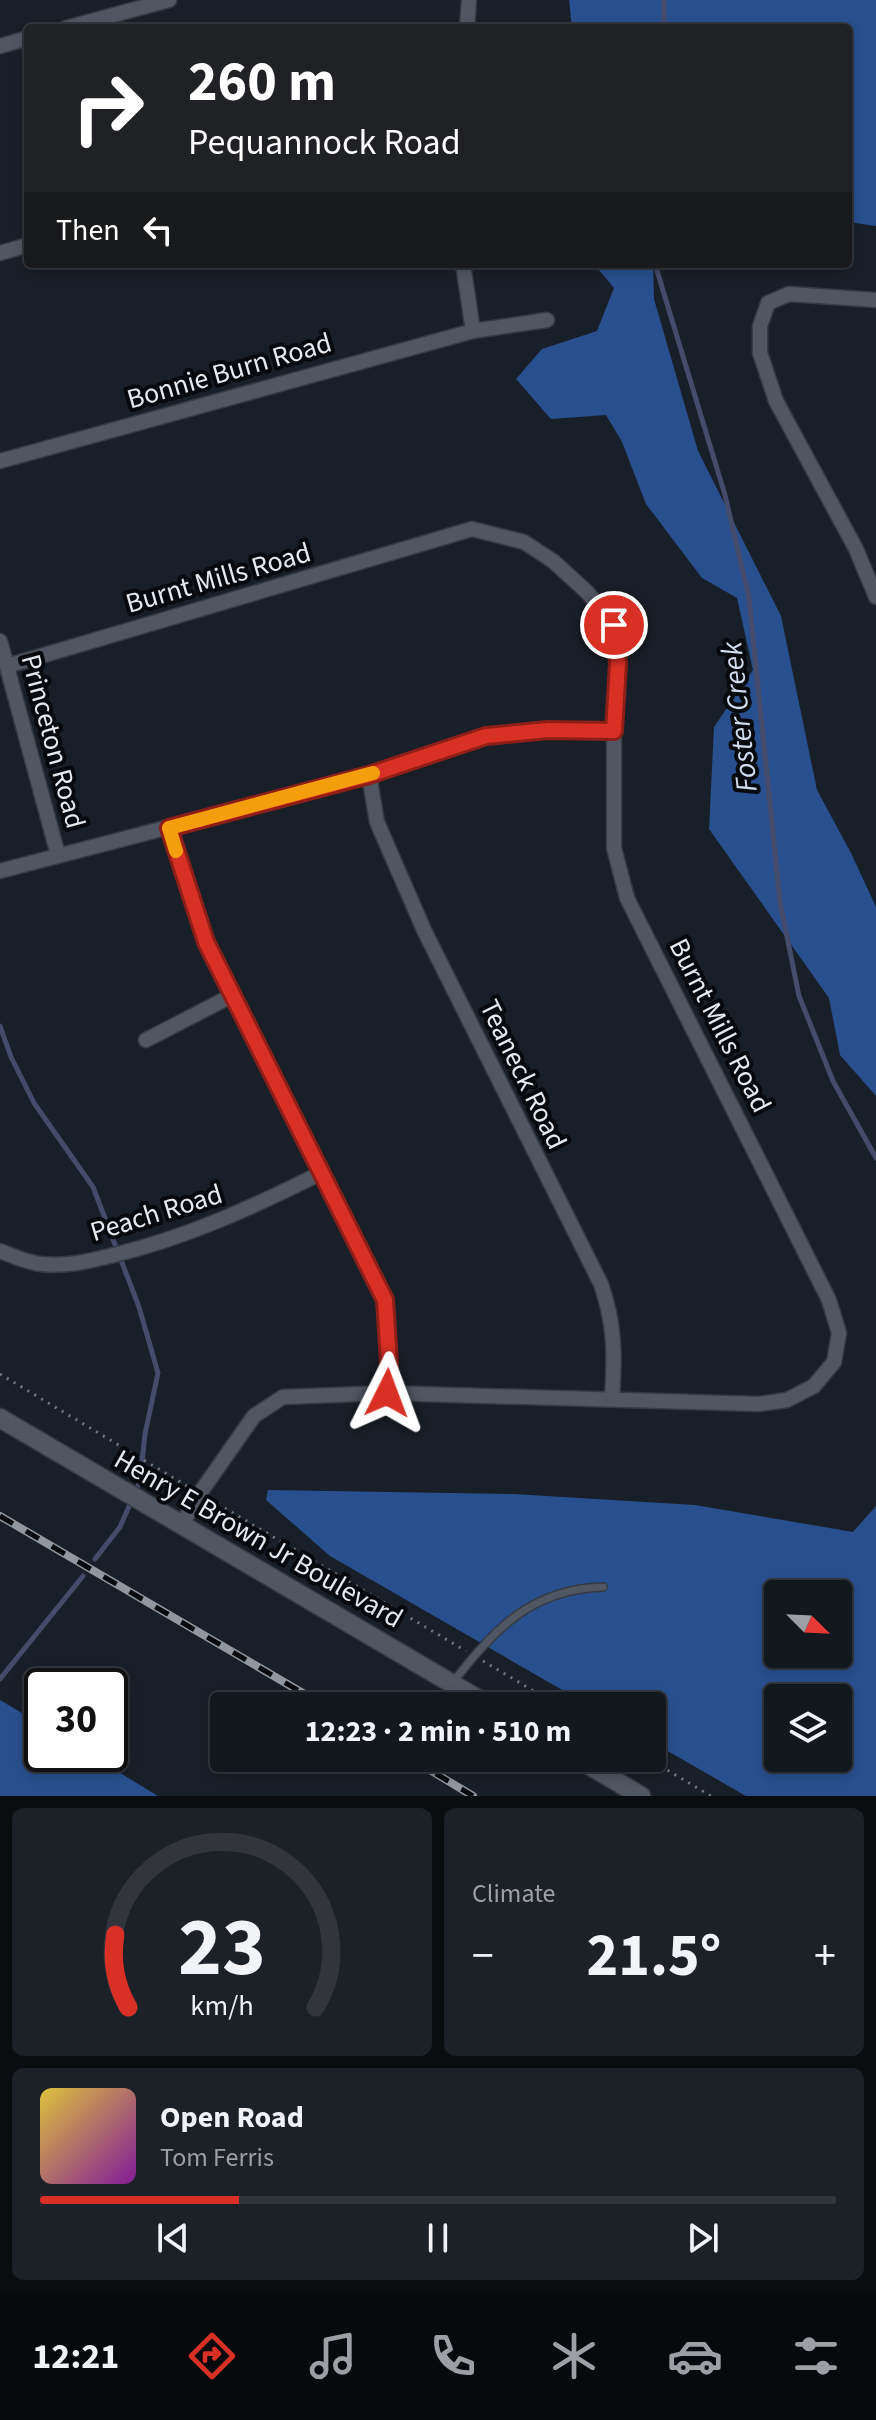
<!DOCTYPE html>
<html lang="en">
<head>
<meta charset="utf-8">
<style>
  :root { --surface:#13171e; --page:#1c2027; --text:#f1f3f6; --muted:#9d9fa4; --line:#32363c; --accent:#d93025 }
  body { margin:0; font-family:"Source Sans 3",sans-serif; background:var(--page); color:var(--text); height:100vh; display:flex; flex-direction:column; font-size:30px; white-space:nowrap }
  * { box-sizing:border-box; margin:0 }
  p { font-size:26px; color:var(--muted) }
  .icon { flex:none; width:44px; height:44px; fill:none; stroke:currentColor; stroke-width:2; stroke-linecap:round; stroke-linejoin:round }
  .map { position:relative; height:1796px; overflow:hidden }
  .details { display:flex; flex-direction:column; gap:12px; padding:12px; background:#0a0d10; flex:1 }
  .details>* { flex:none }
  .guide { position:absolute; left:24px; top:24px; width:828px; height:244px; border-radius:8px; box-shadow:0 4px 12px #0003,0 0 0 2px var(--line); background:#202124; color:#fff; overflow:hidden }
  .needle { width:52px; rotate:114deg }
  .fabs { position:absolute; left:764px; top:1580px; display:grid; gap:16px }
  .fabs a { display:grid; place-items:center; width:88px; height:88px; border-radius:8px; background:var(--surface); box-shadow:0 4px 12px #0003,0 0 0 2px var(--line); font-size:40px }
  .speed { position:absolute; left:24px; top:1668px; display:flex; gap:16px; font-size:40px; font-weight:700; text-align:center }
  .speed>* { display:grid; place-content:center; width:104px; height:104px; border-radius:50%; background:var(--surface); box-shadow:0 4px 12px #0003,0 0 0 2px var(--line); line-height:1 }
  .speed .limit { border:4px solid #111; border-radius:12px; background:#fff; color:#111 }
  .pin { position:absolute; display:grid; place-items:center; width:68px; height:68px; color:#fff; margin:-34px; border:4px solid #fff; border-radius:50%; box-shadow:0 2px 8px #0007 }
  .me { position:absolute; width:88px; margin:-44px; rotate:3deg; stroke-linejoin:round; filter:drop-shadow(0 0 6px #0008) }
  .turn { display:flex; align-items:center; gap:28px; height:168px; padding:0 32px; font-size:36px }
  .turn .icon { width:104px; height:104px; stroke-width:2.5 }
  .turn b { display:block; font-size:56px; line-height:68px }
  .then { display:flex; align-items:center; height:76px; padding:0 32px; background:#0003; gap:16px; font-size:30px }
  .big { font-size:60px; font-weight:700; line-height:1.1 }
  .details .tile { flex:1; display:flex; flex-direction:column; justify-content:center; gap:12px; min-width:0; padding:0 28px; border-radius:12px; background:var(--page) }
  .details .dial { align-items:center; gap:0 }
  .dial svg { height:208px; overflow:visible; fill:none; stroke:var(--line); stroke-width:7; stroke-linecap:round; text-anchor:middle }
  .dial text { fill:var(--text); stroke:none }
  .song { display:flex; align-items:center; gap:24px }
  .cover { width:96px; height:96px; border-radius:12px; background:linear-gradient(135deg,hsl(50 70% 55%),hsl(290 70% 35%)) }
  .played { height:8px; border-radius:4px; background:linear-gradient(90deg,var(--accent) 25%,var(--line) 25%) }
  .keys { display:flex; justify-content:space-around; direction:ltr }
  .heat { display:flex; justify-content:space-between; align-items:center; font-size:44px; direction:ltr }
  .details .tiles { flex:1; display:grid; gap:12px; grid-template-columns:1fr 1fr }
  .tile:last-child { grid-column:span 2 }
  .trip { position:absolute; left:210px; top:1692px; width:456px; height:80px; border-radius:8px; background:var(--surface); box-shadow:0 4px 12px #0003,0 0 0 2px var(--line); font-weight:700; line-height:80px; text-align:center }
  .tabs { display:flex; height:128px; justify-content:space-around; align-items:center; background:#08090c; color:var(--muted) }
  .tabs .icon { width:56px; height:56px }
  .tabs .on { color:var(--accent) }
  .tabs b { font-size:36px; color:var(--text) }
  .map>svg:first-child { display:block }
  .forest { fill:#28508e; fill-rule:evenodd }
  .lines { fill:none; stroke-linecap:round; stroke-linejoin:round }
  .stream { stroke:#454b6b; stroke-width:5 }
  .service-casing { stroke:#363a42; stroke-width:10 }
  .minor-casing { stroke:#363a42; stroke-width:17 }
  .secondary-casing { stroke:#363a42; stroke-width:21 }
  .path { stroke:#72777f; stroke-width:3; stroke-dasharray:2 6; stroke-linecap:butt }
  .service { stroke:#505762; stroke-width:7 }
  .minor { stroke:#505762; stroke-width:14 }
  .secondary { stroke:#505762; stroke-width:18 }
  .rail-casing { stroke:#91979e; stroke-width:8 }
  .rail { stroke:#07090d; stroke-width:5; stroke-dasharray:15; stroke-linecap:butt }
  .route-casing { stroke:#8d1f18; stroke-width:20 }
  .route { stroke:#d93025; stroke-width:14 }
  .slow { stroke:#f59e0b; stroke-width:14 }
  .labels { text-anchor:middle; stroke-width:8; stroke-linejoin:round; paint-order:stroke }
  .street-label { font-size:28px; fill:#e5eaf0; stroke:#07090d }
  .water-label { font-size:30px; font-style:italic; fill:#d0dcee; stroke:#07090d }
</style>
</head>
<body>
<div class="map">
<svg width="876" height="1796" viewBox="0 0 876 1796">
  <rect width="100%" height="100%" fill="#191f28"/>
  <path class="forest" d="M 569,0 L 876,0 L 876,226 L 848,222 L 848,28 L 572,28 Z
    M 594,264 L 653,264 L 654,299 L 698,451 L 781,616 L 817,790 L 851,853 L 876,907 L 876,1096 L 840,1055 L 829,998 L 709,829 L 714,727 L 753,670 L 737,598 L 702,578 L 646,504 L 622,442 L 606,415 L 551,419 L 516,379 L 542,349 L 597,331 L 614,288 Z
    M 268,1490 L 513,1494 L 695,1505 L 853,1532 L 876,1506 L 876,1796 L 746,1796 L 652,1742 L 652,1706 L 590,1706 L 330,1556 L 266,1500 ZM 778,1594 L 838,1594 L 838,1654 L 778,1654 ZM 778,1698 L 838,1698 L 838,1758 L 778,1758 Z
    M 0,1700 L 42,1725 L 42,1754 L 89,1754 L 158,1796 L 0,1796 Z"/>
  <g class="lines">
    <path class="stream" d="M 664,28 L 664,0
      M 655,264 L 725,495 L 749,598 L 780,902 L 799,996 L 833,1081 L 876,1158
      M 0,1026 L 11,1057 L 34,1103 L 93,1187 L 139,1307 L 158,1373 L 145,1434 L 140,1481 L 120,1527 L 95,1559
      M 0,1679 L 83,1576"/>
    <defs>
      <path id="service" d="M 453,1682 C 495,1629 531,1589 603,1587"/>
      <path id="minor" d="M 66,28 L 169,0
        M 467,28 L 469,0
        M 0,46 L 28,38
        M 0,253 L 28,245
        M 876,300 L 789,294 L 768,303 L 760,326 L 760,353 L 776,401 L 856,549 L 876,597
        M 473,331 L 547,320
        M 0,461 L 473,331 L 463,264
        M 0,641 L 58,855
        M 7,666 L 472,529 L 524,542 L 553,561 L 587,592 L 614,625 L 618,663 L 614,731 L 614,848 L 627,898 L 829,1300 L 839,1333 L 834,1362 L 814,1386 L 787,1400 L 759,1404 L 387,1393 L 283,1397 L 254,1416 L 200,1493 L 181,1526
        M 369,775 L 377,822 L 424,930 L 601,1284 C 615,1325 615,1355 612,1398
        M 169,828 L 206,942 L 385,1300 L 389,1362 L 387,1393
        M 0,871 L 369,775 L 486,736 L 548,730 L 614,731
        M 146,1040 L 233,995
        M 0,1251 C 13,1256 28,1263 41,1264 C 66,1267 90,1261 114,1255 C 188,1237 253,1207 321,1173"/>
      <path id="secondary" d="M 0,1418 L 490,1706
        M 577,1758 L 641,1796"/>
    </defs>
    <use href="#service" class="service-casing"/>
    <use href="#minor" class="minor-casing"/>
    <use href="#secondary" class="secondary-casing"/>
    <path class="path" d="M 0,1374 L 187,1486
      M 211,1500 L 466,1651
      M 483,1661 L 559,1706
      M 647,1758 L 711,1796"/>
    <use href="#service" class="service"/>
    <use href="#minor" class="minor"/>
    <use href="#secondary" class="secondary"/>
    <defs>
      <path id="rail" d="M 0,1516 L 325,1706
        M 410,1758 L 473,1796"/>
    </defs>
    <use href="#rail" class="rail-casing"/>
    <use href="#rail" class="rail"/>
  </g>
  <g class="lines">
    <defs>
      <path id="route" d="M 387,1393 L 389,1362 L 385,1300 L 206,942 L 169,828 L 369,775 L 486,736 L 548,730 L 614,731 L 618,663 L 614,625"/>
    </defs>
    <use href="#route" class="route-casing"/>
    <use href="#route" class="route"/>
    <path class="slow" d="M 176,851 L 169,828 L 373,773"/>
  </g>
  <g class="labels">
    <g class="street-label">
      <text transform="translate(229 370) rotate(-16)" y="10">Bonnie Burn Road</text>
      <text transform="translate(218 577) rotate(-16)" y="10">Burnt Mills Road</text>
      <text transform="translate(54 741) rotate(75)" y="10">Princeton Road</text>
      <text transform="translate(721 1025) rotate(63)" y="10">Burnt Mills Road</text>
      <text transform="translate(524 1074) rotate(64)" y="10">Teaneck Road</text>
      <text transform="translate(156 1212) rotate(-17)" y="10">Peach Road</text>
      <text transform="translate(259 1538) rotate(30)" y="10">Henry E Brown Jr Boulevard</text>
    </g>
    <g class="water-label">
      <text transform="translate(739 717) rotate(-96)" y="10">Foster Creek</text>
    </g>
  </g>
</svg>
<div class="fabs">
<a><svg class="needle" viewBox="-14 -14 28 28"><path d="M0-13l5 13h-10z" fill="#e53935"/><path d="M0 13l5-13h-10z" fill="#9d9fa4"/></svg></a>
<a><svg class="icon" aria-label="layers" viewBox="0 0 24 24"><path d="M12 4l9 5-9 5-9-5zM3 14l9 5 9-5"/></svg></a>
</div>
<div class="speed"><div class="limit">30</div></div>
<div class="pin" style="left:614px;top:625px;background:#d93025"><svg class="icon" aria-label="arrive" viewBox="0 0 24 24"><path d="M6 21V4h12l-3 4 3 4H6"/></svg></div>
<svg class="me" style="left:387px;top:1393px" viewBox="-20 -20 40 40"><path d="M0-17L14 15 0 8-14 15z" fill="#d93025" stroke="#fff" stroke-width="4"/></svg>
<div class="trip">12:23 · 2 min · 510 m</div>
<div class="guide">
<div class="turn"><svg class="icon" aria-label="right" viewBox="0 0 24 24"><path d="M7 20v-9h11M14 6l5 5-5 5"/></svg><div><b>260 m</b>Pequannock Road</div></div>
<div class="then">Then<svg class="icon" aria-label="left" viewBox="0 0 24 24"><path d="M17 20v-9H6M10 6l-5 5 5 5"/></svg></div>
</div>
</div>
<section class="details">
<div class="tiles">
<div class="tile dial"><svg viewBox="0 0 100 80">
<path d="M14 69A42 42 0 1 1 86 69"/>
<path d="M14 69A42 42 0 0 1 9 41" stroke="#d93025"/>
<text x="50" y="56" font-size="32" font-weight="700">23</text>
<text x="50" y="72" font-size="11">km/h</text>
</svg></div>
<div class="tile"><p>Climate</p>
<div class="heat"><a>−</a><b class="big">21.5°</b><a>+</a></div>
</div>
<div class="tile">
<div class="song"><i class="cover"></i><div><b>Open Road</b><p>Tom Ferris</p></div></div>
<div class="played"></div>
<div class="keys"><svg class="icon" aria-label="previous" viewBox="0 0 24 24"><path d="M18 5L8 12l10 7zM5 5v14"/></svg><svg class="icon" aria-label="pause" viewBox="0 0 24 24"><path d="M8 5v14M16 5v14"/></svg><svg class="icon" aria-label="next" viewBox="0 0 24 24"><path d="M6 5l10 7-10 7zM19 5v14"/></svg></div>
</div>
</div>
</section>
<nav class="tabs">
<b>12:21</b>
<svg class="icon on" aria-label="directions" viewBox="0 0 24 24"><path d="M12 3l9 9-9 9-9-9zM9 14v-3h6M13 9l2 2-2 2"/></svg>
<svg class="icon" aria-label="music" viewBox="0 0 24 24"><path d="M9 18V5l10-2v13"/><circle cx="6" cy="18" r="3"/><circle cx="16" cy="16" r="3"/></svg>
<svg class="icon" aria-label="phone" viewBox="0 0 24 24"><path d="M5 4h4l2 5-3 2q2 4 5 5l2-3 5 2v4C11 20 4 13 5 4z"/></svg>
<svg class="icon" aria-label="climate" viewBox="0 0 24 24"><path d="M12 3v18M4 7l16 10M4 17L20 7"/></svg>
<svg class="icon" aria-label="car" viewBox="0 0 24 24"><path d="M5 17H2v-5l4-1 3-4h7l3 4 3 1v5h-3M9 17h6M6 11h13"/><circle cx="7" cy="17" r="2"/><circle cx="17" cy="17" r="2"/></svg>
<svg class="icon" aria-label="filters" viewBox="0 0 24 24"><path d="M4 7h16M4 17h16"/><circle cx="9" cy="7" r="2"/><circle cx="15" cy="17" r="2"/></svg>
</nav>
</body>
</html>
